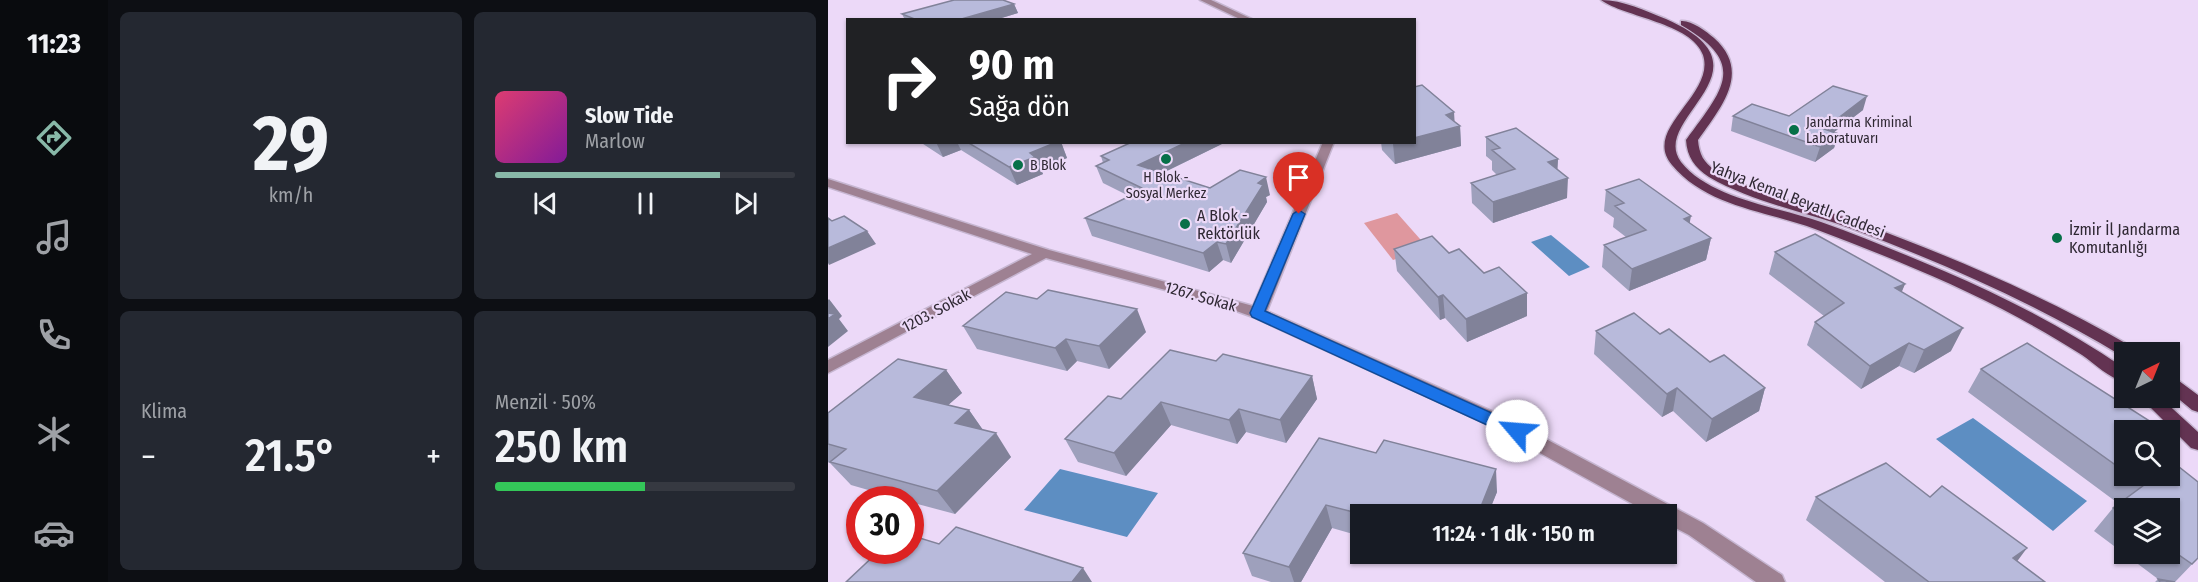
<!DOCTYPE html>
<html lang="tr">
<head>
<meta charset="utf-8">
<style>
  :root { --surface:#171b24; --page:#242831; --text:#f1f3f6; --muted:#9ea1a6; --line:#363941; --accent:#88b8a8 }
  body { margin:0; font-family:"Fira Sans Condensed",sans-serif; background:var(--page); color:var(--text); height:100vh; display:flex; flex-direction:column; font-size:22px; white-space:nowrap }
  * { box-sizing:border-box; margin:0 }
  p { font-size:20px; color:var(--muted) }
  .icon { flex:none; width:33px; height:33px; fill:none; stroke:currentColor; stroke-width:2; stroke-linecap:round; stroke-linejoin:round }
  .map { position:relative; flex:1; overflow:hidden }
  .drawer { display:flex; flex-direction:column; gap:12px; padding:12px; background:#0d0f14; width:720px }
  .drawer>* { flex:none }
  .top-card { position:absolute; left:18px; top:18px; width:570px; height:126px; border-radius:0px; box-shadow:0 2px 4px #0004; background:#202124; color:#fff; overflow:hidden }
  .needle { width:39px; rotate:43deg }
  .controls { position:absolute; left:1286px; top:342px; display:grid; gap:12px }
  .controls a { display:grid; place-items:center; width:66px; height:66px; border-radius:0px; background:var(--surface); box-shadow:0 2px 4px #0004; font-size:30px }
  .speed { position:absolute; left:18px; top:486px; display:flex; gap:12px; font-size:30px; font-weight:700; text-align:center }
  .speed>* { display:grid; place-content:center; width:78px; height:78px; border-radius:50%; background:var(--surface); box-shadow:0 2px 4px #0004; line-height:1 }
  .speed .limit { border:9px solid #d22; background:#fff; color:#111 }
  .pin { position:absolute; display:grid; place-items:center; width:51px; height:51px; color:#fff; margin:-62px -26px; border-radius:50% 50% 50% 0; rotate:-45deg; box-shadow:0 0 6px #0007 }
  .pin .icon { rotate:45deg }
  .me { position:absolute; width:66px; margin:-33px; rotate:297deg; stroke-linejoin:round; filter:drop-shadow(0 0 4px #0008) }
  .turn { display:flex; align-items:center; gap:21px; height:126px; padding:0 24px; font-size:27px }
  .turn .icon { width:78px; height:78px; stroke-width:2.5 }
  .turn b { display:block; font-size:42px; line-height:51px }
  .big { font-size:45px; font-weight:600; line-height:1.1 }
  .drawer .card { flex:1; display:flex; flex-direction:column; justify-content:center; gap:9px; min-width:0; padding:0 21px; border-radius:9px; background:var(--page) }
  .drawer .dial { align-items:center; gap:0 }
  .dial b { font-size:78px; line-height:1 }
  .song { display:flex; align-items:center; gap:18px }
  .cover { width:72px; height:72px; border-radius:9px; background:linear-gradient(135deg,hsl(340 70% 55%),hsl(290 70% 35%)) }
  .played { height:6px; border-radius:3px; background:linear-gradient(90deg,var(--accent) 75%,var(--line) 75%) }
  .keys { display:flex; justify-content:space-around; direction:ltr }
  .heat { display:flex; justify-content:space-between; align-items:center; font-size:33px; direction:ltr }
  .charge { height:9px; border-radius:4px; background:linear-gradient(90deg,#34c759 50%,var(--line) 0) }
  .drawer .tiles { flex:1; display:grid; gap:12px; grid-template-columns:repeat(2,1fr) }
  .trip { position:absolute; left:522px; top:504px; width:327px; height:60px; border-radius:0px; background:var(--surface); box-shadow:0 2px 4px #0004; font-weight:600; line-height:60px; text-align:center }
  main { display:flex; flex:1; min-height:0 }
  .tab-bar { display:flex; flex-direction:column; width:108px; justify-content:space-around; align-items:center; background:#090b0e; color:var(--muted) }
  .tab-bar .icon { width:42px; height:42px }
  .tab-bar .current { color:var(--accent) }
  .tab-bar b { font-size:27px; color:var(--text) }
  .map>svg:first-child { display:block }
  .green { fill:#df979e }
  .water { fill:#5d8ec2 }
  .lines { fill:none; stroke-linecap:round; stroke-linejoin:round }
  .minor-casing { stroke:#c6b6d1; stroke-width:3 }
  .major-casing { stroke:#c6b6d1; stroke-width:3 }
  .minor { fill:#9e8192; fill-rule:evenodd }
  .major { fill:#633352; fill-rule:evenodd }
  .wall { fill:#9ea0bc; fill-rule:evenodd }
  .shaded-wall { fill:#818299 }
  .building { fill:#b8badb; stroke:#818299; stroke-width:1.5 }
  .route { fill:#1a73e8; stroke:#114b97; stroke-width:1.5 }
  .poi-dot { fill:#077048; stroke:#ecd9f8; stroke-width:2 }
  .labels { text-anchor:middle; stroke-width:4.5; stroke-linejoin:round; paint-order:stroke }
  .far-poi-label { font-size:14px; fill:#2f2833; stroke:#ecd9f8; text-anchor:start }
  .street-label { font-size:16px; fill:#2f2833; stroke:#ecd9f8 }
  .poi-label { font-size:16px; fill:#2f2833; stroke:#ecd9f8; text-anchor:start }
</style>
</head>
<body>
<main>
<nav class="tab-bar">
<b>11:23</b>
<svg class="icon current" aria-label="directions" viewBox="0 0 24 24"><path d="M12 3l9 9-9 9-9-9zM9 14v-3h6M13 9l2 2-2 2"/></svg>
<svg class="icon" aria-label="music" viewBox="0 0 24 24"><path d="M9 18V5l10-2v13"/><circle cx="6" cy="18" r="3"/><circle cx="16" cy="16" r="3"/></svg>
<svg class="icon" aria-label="phone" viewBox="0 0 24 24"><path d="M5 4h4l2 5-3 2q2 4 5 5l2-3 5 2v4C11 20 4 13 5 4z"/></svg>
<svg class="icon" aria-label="climate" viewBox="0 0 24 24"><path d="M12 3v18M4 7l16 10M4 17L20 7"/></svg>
<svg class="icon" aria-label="car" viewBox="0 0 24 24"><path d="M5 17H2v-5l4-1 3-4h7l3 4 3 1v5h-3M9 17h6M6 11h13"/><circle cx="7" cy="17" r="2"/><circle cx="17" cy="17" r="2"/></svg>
</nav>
<section class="drawer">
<div class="tiles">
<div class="card dial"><b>29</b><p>km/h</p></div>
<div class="card">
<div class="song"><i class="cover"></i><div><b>Slow Tide</b><p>Marlow</p></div></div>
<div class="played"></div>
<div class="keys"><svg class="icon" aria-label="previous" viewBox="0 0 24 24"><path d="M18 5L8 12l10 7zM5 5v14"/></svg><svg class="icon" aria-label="pause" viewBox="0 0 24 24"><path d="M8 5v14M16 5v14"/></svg><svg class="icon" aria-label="next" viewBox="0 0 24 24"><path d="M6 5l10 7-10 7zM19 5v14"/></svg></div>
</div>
<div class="card"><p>Klima</p>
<div class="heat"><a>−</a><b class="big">21.5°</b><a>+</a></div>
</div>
<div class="card"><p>Menzil · 50%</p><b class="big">250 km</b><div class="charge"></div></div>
</div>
</section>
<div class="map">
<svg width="1370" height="582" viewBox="0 0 1370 582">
  <rect width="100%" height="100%" fill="#ecd9f8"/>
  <path class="green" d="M 569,213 L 600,248 L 565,260 L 536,223 Z"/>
  <path class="water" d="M 723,235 L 762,267 L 741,276 L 703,242 Z
    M 1145,418 L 1259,501 L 1225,531 L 1108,439 Z
    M 232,469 L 330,493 L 299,537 L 196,510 Z"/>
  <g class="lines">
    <defs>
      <path id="minor" d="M 372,0 L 383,0 L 426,20 L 414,20 Z
        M 495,142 L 506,142 L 439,311 L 675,416 L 875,523 L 954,575 L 957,582 L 928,582 L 861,535 L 838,523 L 838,514 L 823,514 L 663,426 L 425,317 L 386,303 L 218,258 L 0,373 L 0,360 L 204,254 L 0,187 L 0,179 L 221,250 L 425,306 Z"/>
      <path id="major" d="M 773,0 C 795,0 818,11 838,19 C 952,69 820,118 853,162 C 882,199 951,207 993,222 C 1035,237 1076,254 1116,271 C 1179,298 1239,329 1296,368 L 1296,382 C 1281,378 1267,364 1254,355 C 1234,342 1213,330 1191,318 C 1126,283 1056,255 987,229 C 939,211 879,207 844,165 C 813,129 888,95 875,55 C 864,23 796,17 773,0 Z
        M 853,21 C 863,20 878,31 886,38 C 924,72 893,107 870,140 C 871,154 876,163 887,170 C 931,197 985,205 1033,223 C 1127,258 1219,297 1306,348 L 1308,352 L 1296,352 L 1296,357 L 1294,356 C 1209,305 1120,265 1027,230 C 979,212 926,203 881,177 C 867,168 859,157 858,140 C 895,89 921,64 853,25 Z
        M 1341,376 L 1347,378 L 1370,395 L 1370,412 L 1364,410 L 1341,391 Z
        M 1313,398 L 1333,398 L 1370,432 L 1370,450 L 1363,448 Z"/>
    </defs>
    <use href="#minor" class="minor-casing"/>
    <use href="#major" class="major-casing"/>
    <use href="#minor" class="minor"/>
    <use href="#major" class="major"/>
  </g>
  <path class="wall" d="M 186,4 L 190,13 L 167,20 L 77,20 L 74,14 Z
    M 1035,110 L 1006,132 L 1011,134 L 1006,148 L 987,162 L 903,131 L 905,116 L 961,116 Z
    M 627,122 L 632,126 L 633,146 L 567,164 L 554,150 L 553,142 L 586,142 Z
    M 658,137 L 730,159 L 729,169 L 739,198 L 665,223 L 644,203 L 643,183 L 669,175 L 664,170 L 664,161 L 658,156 Z
    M 92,142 L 233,142 L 239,158 L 213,169 L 215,174 L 189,185 L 133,150 L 115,157 Z
    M 304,142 L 398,142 L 335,173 L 382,188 L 442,195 L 438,197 L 439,202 L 403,263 L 395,260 L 381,272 L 264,236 L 257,218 L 301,196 L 275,183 L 268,166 L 275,163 L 273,156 Z
    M 778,190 L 862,223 L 883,238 L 878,260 L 801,291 L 774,267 L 776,245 L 798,237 L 785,227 L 786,218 L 776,211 Z
    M 566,249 L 621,253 L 656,273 L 699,293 L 699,316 L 639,342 L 617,318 L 612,320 L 569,271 Z
    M 947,252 L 1077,284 L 1073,292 L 1123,351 L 1086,373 L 1071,366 L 1033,389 L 979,345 L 987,322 L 996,316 L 941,274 Z
    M 135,326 L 318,332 L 281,369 L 249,361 L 239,371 L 149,349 Z
    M 768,331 L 832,334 L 882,362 L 937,388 L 931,411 L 878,442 L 845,411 L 834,417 L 766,354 Z
    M 388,361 L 484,376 L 489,399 L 458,443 L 418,432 L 409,444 L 343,425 L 298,476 L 250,462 L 237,439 L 293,399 Z
    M 1153,369 L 1331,427 L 1328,430 L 1296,430 L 1296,476 L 1341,476 L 1370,558 L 1347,582 L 1327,582 L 1330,579 L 1266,531 L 1285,508 L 1291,504 L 1140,392 ZM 1296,508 L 1341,508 L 1341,554 L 1296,554 Z
    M 118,370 L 134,393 L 120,405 L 141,410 L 155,430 L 183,457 L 127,514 L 82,502 L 82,500 L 75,500 L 23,485 L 2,463 L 0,462 L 0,413 Z
    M 491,438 L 669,492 L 660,514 L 532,514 L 532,536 L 504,528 L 473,582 L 443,582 L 424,576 L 415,553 Z
    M 988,497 L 1102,497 L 1217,582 L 1057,582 L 978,520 Z"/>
  <path class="shaded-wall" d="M 186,4 L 190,13 L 167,20 L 130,20 Z
    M 1039,96 L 1035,110 L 992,143 L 996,129 Z
    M 626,112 L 627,128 L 632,126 L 633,146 L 567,164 L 565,144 L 571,142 L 586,142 L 586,138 L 618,115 Z
    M 1011,134 L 1006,148 L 987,162 L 992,147 Z
    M 108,142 L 129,142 L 133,150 L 115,157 Z
    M 229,142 L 233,142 L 239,158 L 213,169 L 215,174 L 189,185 L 181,167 L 202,153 Z
    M 359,142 L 398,142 L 316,182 L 310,165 Z
    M 730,159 L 729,179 L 720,162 Z
    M 438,177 L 442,195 L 438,197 L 439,202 L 403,263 L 398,244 L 430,183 Z
    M 740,178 L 739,198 L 665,223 L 665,202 Z
    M 863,216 L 859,237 L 856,219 Z
    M 39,231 L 48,244 L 1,265 L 0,263 L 0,248 Z
    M 883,238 L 878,260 L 801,291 L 804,269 Z
    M 389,242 L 395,260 L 381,272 L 375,253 Z
    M 1077,284 L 1068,306 L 1067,288 Z
    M 699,293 L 699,316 L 639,342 L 638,319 Z
    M 615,295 L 617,318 L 612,320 L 610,297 Z
    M 1,299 L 14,316 L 11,319 L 20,331 L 0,347 L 0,300 Z
    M 309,309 L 318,332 L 281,369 L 271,346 Z
    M 1135,328 L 1123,351 L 1086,373 L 1096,350 Z
    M 238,339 L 249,361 L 239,371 L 227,348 Z
    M 1081,343 L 1071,366 L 1033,389 L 1042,366 Z
    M 118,370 L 134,393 L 103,420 L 86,397 Z
    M 484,376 L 489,399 L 458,443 L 452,420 Z
    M 849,388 L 845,411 L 834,417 L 839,394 Z
    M 937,388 L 931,411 L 878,442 L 884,419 Z
    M 333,402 L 343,425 L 298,476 L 286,453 Z
    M 411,409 L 418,432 L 409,444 L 401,420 Z
    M 141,410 L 157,433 L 127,423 Z
    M 168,433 L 183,457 L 127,514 L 109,491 Z
    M 668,469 L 669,492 L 660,514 L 650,514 Z
    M 498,505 L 504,528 L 473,582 L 466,582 L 461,567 Z
    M 1199,548 L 1182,571 L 1185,558 Z
    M 255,568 L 264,582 L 244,582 Z"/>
  <path class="building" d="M 126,0 L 175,0 L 186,4 L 130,20 L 89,20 L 74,14 Z
    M 594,85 L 626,112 L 618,115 L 632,126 L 586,138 L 586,87 Z
    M 1005,86 L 1039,96 L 996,129 L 1011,134 L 992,147 L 905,116 L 924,104 L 961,116 Z
    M 688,128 L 730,159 L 720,162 L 740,178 L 665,202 L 643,183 L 687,169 L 664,150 L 672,148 L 658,137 Z
    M 139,142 L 229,142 L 202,153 L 207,157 L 181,167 Z
    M 304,142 L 359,142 L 310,165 L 382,188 L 412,170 L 438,177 L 430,183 L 435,185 L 398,244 L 389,242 L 375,253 L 257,218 L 316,189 L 268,166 L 281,160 L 273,156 Z
    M 811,179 L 863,216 L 856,219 L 883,238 L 804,269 L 776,245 L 818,230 L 787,206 L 796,203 L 778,190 Z
    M 16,216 L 39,231 L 0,248 L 0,218 L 4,221 Z
    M 987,234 L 1077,284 L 1067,288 L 1135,328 L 1096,350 L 1081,343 L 1042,366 L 987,322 L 1016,303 L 947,252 Z
    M 604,236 L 621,253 L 631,249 L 656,273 L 671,267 L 699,293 L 638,319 L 615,295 L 610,297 L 566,249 Z
    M 220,290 L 309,309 L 271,346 L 238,339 L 227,348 L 135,326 L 178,292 L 209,299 Z
    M 0,313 L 7,314 L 0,319 Z
    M 806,313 L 832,334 L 841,329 L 882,362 L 896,355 L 937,388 L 884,419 L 849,388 L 839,394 L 768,331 Z
    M 1199,343 L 1331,427 L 1326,430 L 1296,430 L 1296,471 L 1153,369 Z
    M 342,350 L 388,361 L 395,354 L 484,376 L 452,420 L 411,409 L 401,420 L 333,402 L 286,453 L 237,439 L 280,396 L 293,399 Z
    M 70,359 L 118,370 L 86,397 L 141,410 L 127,423 L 168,433 L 109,491 L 2,462 L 18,449 L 0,444 L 0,413 Z
    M 491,438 L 548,453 L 556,440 L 668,469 L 650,514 L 533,514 L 498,505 L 461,567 L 415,553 Z
    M 1341,459 L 1370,482 L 1370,558 L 1364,564 L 1341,548 L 1341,508 L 1296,508 L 1296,516 L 1285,508 L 1316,485 L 1302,476 L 1341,476 Z
    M 1058,463 L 1102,497 L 1114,486 L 1199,548 L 1185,558 L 1217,582 L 1101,582 L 988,497 Z
    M 128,527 L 255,568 L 244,582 L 18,582 L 52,550 L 82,550 L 82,535 L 111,544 Z
    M 1330,579 L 1347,582 L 1332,582 Z"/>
  <path class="route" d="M 471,210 L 477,214 L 437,311 L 695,427 L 697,431 L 695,436 L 689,438 L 683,436 L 424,317 L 422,313 L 465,214 Z"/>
  <g class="poi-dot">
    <circle cx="966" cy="130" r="6"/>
    <circle cx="338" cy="159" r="6"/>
    <circle cx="190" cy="165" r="6"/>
    <circle cx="357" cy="224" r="6"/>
    <circle cx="1229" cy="238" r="6"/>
  </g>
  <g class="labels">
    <g class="far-poi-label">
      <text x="978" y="127">Jandarma Kriminal<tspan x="978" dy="16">Laboratuvarı</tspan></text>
      <text x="202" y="170">B Blok</text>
      <text x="338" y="182" text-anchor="middle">H Blok -<tspan x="338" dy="16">Sosyal Merkez</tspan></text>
    </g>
    <g class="street-label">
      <text transform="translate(970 199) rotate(21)" y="6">Yahya Kemal Beyatlı Caddesi</text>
      <text transform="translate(373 296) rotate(16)" y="6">1267. Sokak</text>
      <text transform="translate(108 310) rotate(-28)" y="6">1203. Sokak</text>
    </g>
    <g class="poi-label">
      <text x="369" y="221">A Blok -<tspan x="369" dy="18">Rektörlük</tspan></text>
      <text x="1241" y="235">İzmir İl Jandarma<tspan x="1241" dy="18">Komutanlığı</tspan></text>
    </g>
  </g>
</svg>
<div class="controls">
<a><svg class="needle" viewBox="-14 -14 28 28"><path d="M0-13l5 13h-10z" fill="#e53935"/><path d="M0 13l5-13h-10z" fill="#9ea1a6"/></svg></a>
<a><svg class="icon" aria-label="search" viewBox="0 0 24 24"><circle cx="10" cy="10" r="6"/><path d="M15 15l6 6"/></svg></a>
<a><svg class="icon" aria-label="layers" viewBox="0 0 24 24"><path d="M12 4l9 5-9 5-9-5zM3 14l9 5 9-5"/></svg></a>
</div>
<div class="speed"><div class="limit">30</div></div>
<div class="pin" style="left:471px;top:214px;background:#d93025"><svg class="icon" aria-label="arrive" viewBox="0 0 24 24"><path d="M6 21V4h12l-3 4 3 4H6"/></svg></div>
<svg class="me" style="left:689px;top:431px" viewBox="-20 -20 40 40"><circle r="19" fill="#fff"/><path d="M0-13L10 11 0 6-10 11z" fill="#1a73e8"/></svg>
<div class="trip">11:24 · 1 dk · 150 m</div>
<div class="top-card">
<div class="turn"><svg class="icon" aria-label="right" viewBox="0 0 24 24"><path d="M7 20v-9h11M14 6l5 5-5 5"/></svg><div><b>90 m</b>Sağa dön</div></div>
</div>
</div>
</main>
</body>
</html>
